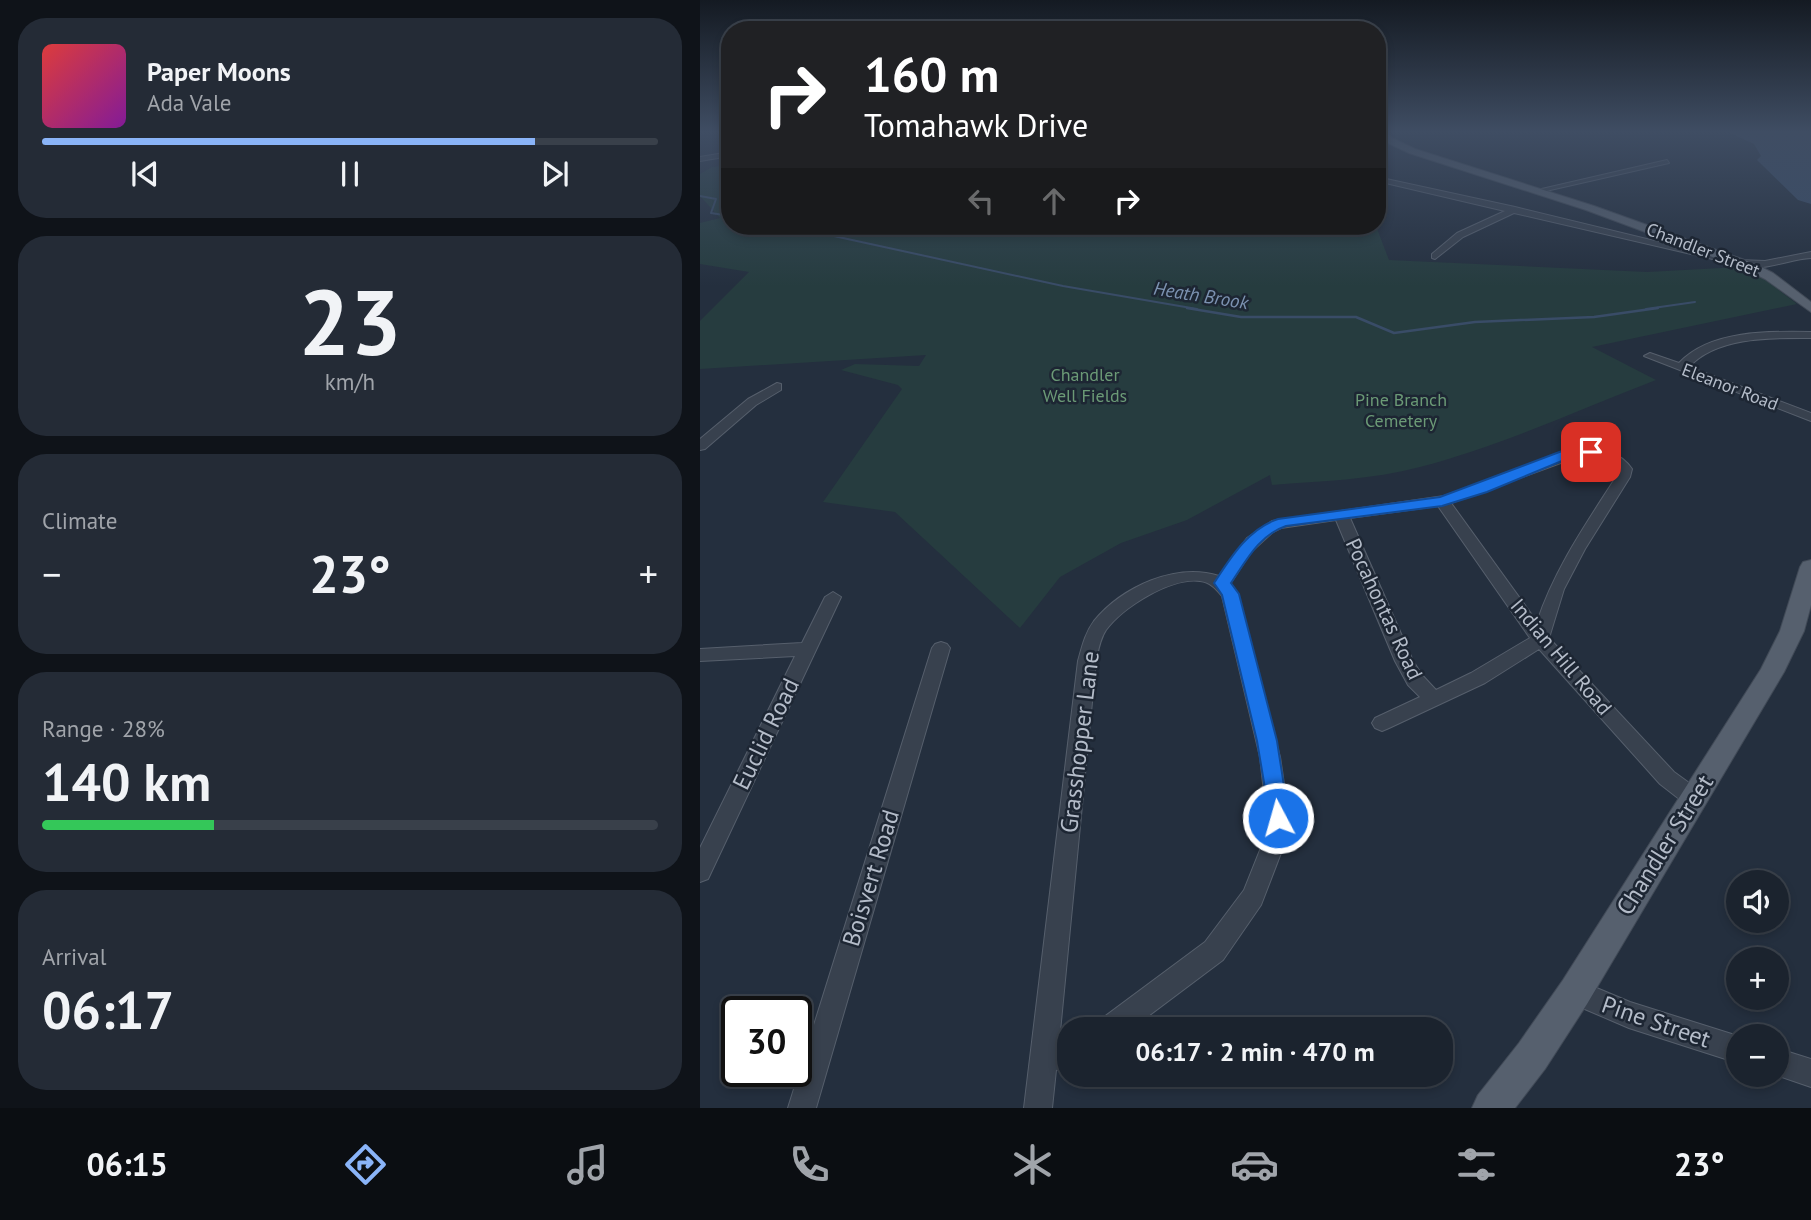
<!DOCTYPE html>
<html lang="en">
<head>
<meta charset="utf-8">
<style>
  :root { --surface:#1b232e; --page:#242b36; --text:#f1f3f6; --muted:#a0a4aa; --line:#39404a; --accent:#8ab4f8 }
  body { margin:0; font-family:"PT Sans",sans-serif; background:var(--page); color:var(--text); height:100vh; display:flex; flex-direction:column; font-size:26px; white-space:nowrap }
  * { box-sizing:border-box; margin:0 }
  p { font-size:23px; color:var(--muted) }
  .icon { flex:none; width:38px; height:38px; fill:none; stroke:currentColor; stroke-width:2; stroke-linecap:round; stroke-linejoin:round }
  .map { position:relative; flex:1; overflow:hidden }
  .panel { display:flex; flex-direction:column; gap:18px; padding:18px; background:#0f1319; width:700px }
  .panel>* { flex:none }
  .hud { position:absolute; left:21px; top:21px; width:665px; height:214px; border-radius:28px; box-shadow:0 4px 10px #0003,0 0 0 2px var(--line); background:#202124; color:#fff; overflow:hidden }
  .controls { position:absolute; left:1026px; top:870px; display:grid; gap:14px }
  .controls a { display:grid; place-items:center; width:63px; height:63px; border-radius:50%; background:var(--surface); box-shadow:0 4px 10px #0003,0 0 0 2px var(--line); font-size:35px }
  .speed { position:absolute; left:21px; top:996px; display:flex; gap:14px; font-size:35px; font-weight:700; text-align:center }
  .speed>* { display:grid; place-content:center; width:91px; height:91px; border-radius:50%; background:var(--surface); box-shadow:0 4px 10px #0003,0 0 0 2px var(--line); line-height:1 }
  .speed .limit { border:4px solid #111; border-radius:10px; background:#fff; color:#111 }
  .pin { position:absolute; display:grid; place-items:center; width:60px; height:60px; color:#fff; margin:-30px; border-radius:14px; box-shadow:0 4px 10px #0006 }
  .me { position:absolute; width:77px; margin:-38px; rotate:354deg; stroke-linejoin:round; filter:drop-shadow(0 0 5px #0008) }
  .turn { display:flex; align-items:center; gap:24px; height:147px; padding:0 28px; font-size:32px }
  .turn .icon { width:91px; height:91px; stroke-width:2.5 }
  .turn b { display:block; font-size:49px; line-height:60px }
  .lanes { display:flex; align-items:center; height:66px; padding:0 28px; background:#0003; justify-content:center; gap:35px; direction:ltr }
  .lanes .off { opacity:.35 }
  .big { font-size:52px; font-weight:800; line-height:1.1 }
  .panel .card { flex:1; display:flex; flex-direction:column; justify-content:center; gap:10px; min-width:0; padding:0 24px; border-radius:28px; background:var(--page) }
  .panel .dial { align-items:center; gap:0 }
  .dial b { font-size:91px; line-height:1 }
  .song { display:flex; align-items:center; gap:21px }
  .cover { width:84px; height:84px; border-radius:10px; background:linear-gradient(135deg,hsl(0 70% 55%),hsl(290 70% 35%)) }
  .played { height:7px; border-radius:4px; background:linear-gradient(90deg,var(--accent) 80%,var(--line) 80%) }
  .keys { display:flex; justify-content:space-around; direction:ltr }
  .heat { display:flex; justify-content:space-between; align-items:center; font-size:38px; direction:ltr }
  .charge { height:10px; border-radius:5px; background:linear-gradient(90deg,#34c759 28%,var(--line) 0) }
  .trip { position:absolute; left:357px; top:1017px; width:396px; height:70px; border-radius:28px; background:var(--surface); box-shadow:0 4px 10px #0003,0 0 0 2px var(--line); font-weight:800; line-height:70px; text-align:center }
  .tab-bar { display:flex; height:112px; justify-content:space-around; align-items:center; background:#0b0e12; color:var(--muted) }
  .tab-bar .icon { width:49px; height:49px }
  .tab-bar .on { color:var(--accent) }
  .tab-bar b { font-size:32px; color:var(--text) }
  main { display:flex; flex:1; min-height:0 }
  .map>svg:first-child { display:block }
  .green { fill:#263c3f }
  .water { fill:#394c67 }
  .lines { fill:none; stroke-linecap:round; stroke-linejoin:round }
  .stream-far1 { stroke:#394c67; stroke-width:2 }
  .stream { stroke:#394c67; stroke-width:2.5 }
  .minor-casing { stroke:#565f6c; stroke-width:2 }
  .major-casing { stroke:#414a57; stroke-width:2 }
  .minor { fill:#38414e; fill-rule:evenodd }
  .major { fill:#56606e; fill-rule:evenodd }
  .route { fill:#1a73e8; stroke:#114b97; stroke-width:2 }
  .labels { text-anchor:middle; stroke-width:5; stroke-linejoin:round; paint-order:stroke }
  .far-street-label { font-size:18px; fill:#b4bcc9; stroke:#1d2633 }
  .far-park-label { font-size:18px; fill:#6b9a76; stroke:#1d2633 }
  .far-water-label { font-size:19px; font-style:italic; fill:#7c92b1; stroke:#1d2633 }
  .street-label { font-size:21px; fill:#b4bcc9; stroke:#1d2633 }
  .near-street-label { font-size:24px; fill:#b4bcc9; stroke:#1d2633 }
</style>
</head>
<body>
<main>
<section class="panel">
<div class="card">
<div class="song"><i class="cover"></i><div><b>Paper Moons</b><p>Ada Vale</p></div></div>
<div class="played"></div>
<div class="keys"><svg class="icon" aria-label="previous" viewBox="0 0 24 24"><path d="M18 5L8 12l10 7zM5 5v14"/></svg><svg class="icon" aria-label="pause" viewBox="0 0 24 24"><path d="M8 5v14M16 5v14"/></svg><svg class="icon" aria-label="next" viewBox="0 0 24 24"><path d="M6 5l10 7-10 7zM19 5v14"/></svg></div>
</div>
<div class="card dial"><b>23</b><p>km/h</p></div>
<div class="card"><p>Climate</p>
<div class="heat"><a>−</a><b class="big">23°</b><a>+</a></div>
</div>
<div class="card"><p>Range · 28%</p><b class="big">140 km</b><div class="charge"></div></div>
<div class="card"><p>Arrival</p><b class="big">06:17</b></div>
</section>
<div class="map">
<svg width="1111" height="1108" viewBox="0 0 1111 1108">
  <rect width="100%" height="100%" fill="#242f3e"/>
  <path class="green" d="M 30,165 L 30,226 L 676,226 L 689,260 L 947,272 L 1040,267 L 1063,278 L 1097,304 L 892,347 L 956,380 C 878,410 801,446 720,467 C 672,480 621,481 572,485 L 570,475 L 487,520 L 421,543 L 360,577 L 320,628 L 195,512 L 123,502 L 202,389 L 198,385 L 141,370 L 155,364 L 219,366 L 226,355 L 0,369 L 0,321 L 49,272 L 0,264 L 0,223 L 20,218 L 0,196 L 0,174 L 12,167 Z"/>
  <path class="water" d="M 1030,131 L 1111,131 L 1111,204 L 1098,200 L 1057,160 L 1061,156 L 1054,144 L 1028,132 Z
    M 446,226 L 606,226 L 623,232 L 511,229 L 464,236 L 438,229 Z"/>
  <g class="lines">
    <path class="stream-far1" d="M 0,196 L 16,199 L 11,213 L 30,216
      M 88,226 L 363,286 L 497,309
      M 946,309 L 995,302"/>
    <path class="stream" d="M 487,308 L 541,317 L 656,317 L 694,333 L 775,322 L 894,317 L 958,308"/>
    <defs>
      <path id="minor" d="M 30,152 L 30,156 L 0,161 L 0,157 Z
        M 967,160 L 969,163 L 837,193 L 833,191 Z
        M 677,177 L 815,207 L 1021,257 L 1017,260 L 814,213 L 763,237 L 735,259 L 732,258 L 732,254 L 757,233 L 805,211 L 677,181 Z
        M 1111,252 L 1111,258 C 1087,259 1055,276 1033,263 L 1038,260 L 1065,261 Z
        M 1111,332 L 1111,338 C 1073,338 1017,336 989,367 L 1111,413 L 1111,421 L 944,356 L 950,353 L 979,363 C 1010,330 1069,331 1111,332 Z
        M 77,383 L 81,384 L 81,390 L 56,405 L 5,449 L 0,450 L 0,439 L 48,399 Z
        M 878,448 C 899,448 920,451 932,469 L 930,477 L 885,549 L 864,589 L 849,638 L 974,772 L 1003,793 L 1006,799 L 1003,805 L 995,808 L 987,805 L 960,784 L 839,649 L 785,683 L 689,728 L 682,731 L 675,728 L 672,723 L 675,718 L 720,697 L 708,685 L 695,661 L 636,520 L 581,528 L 573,532 L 551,552 L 530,584 L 538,594 L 580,757 L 589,818 L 586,840 L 561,905 L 523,960 L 431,1029 L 396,1029 L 400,1020 L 505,942 L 544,890 L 564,840 L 567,818 L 560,757 L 522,596 C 516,589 510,582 500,581 C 471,577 423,607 406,630 C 400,639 398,651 396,661 L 359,1042 L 369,1040 L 369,1068 L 356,1070 L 352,1108 L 324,1108 L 378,661 C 382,647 385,633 394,621 C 422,587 476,562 519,576 L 547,538 L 572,521 L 744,496 ZM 880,456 L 906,460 L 918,469 L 916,477 C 886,524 855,568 837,622 L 751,503 ZM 738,506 L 830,638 L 771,673 L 736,690 L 722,675 L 713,661 L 650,518 Z
        M 133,592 L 141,597 L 8,879 L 0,882 L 0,848 L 95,656 L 0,661 L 0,649 L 102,643 L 125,597 Z
        M 241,642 L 247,644 L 250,648 L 116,1108 L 88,1108 L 232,648 L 235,644 Z
        M 875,979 L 930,1002 L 1038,1036 L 1038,1063 L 929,1028 L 866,1001 L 862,992 L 866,983 Z
        M 1076,1048 L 1111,1059 L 1111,1087 L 1073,1074 L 1076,1074 Z"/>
      <path id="major" d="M 677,131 L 684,131 L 692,138 L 715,149 L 894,206 L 1053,263 L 1073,273 L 1111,302 L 1111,312 L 1065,279 L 1045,269 L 886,210 L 709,153 L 686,142 Z
        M 1111,560 L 1111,605 L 1104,631 L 1084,672 L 887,1004 L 845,1069 L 815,1108 L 772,1108 L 778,1095 L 819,1043 L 863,980 L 1061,669 L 1080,631 L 1100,567 L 1103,562 Z"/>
    </defs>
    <use href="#minor" class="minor-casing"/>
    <use href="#major" class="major-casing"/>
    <use href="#minor" class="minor"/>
    <use href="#major" class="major"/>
  </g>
  <linearGradient id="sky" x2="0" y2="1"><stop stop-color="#141a22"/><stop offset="0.46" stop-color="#3f4d63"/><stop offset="1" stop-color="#3f4d63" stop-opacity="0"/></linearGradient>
  <rect width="1111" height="286" fill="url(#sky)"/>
  <path class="route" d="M 891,448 L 898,452 L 896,455 L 869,458 L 787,492 L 742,506 L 586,526 C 559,535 546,561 531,583 L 539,594 L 577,741 L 589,818 L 586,824 L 578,827 L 571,824 L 557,741 L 522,595 L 514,583 C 531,557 548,529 578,519 L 740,497 L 862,451 Z"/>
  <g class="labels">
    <g class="far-street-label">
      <text transform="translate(1003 250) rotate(21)" y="6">Chandler Street</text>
      <text transform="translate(1030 387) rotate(21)" y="6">Eleanor Road</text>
    </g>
    <g class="far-park-label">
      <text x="385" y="381">Chandler<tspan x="385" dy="21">Well Fields</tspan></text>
      <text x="701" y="406">Pine Branch<tspan x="701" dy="21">Cemetery</tspan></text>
    </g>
    <g class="far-water-label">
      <text transform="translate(501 295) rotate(9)" y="7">Heath Brook</text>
    </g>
    <g class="street-label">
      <text transform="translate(684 609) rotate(65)" y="7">Pocahontas Road</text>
      <text transform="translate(861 657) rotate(50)" y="7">Indian Hill Road</text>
    </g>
    <g class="near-street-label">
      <text transform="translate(66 734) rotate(-64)" y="8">Euclid Road</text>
      <text transform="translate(380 742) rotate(-83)" y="8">Grasshopper Lane</text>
      <text transform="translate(965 845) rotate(-58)" y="8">Chandler Street</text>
      <text transform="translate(171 878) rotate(-73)" y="8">Boisvert Road</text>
      <text transform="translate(956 1022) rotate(19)" y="8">Pine Street</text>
    </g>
  </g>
</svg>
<div class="controls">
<a><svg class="icon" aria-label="sound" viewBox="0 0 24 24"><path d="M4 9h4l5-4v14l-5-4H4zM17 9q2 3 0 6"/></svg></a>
<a>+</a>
<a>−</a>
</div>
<div class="speed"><div class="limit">30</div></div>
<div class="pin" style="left:891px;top:452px;background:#d93025"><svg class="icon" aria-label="arrive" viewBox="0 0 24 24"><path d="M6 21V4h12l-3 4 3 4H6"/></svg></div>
<svg class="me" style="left:578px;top:818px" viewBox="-20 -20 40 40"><circle r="17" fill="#1a73e8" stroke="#fff" stroke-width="3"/><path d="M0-11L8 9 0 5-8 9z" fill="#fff"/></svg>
<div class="trip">06:17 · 2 min · 470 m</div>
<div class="hud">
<div class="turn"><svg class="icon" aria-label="right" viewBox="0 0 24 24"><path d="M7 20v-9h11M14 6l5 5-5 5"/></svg><div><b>160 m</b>Tomahawk Drive</div></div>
<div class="lanes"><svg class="icon off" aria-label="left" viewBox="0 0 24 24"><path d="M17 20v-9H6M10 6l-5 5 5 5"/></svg><svg class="icon off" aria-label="ahead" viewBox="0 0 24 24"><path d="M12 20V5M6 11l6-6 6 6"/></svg><svg class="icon" aria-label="right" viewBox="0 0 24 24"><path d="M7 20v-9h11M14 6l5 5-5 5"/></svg></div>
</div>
</div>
</main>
<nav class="tab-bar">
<b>06:15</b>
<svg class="icon on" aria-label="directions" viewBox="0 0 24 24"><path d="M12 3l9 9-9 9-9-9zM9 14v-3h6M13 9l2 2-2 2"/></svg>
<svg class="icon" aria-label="music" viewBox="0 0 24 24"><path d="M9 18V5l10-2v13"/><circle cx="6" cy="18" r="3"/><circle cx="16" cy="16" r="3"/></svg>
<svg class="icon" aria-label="phone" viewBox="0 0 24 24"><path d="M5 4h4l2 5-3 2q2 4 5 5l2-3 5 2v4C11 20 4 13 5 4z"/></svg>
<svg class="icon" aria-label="climate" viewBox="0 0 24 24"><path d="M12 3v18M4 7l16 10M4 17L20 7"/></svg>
<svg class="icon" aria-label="car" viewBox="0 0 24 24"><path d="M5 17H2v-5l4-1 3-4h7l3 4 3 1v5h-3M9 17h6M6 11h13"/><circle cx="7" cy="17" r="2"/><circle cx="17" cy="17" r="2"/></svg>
<svg class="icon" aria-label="filters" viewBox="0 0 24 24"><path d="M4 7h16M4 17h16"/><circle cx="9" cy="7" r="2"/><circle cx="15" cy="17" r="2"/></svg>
<b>23°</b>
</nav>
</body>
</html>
